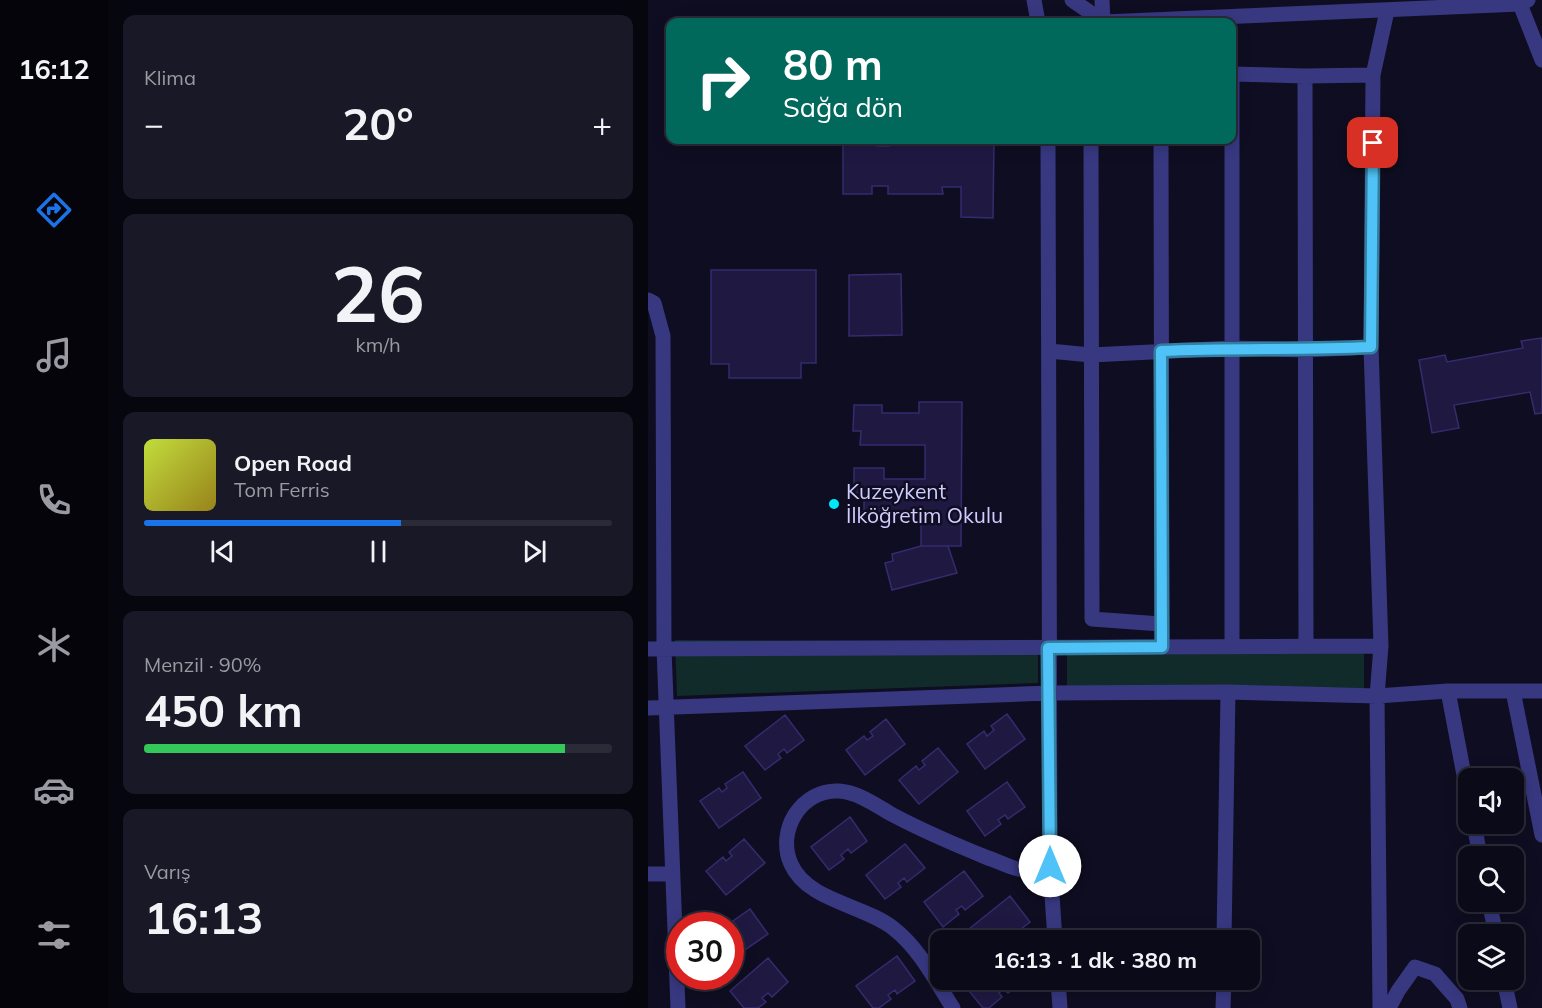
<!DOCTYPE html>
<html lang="tr">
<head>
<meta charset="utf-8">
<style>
  :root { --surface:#0b0a19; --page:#191826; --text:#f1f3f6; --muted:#9a9aa2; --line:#2b2b38; --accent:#1a73e8 }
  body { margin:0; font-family:Mulish,sans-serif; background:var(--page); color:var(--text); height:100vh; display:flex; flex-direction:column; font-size:22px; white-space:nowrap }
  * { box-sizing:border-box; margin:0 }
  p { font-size:20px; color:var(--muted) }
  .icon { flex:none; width:33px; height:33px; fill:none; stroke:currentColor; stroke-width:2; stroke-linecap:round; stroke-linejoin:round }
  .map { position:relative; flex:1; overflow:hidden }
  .sheet { display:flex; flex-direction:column; gap:15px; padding:15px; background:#06060e; width:540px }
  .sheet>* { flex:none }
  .banner { position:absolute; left:18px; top:18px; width:570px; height:126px; border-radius:12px; box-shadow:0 3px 15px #0003,0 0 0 2px var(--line); background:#00695c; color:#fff; overflow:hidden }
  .fabs { position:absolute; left:810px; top:768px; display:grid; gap:12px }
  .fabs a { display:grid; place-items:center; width:66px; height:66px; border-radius:12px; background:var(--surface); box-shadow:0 3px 15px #0003,0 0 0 2px var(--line); font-size:30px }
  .speed { position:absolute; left:18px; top:912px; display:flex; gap:12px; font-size:30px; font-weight:700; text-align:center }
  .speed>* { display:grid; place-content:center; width:78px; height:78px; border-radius:50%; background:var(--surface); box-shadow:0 3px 15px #0003,0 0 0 2px var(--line); line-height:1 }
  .speed .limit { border:9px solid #d22; background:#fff; color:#111 }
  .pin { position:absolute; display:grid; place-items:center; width:51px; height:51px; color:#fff; margin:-26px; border-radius:12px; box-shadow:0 3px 9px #0006 }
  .me { position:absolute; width:66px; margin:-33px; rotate:0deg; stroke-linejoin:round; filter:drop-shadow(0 0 4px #0008) }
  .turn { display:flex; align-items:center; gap:21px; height:126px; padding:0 18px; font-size:27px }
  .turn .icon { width:78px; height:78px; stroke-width:2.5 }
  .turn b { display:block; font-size:42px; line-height:51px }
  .big { font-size:45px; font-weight:700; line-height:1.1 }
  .sheet .card { flex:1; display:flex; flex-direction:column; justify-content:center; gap:9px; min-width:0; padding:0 21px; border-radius:12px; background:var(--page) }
  .sheet .dial { align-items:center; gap:0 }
  .dial b { font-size:78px; line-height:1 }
  .song { display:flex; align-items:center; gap:18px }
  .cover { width:72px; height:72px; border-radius:9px; background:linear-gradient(135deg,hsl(70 70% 55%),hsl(50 70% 35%)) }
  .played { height:6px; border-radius:3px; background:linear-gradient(90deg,var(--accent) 55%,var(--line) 55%) }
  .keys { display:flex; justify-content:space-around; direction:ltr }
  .heat { display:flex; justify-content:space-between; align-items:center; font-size:33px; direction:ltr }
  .charge { height:9px; border-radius:4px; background:linear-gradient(90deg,#34c759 90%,var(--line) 0) }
  .trip { position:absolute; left:282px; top:930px; width:330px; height:60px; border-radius:12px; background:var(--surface); box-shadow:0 3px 15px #0003,0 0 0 2px var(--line); font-weight:700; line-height:60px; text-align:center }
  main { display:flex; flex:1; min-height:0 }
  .menu { display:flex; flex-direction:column; width:108px; justify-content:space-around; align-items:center; background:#04040a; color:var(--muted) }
  .menu .icon { width:42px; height:42px }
  .menu .active { color:var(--accent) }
  .menu b { font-size:27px; color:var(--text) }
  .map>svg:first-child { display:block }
  .green { fill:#102b29 }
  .building { fill:#1f1942; stroke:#352b6e; stroke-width:1.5 }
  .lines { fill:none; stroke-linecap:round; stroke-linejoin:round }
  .minor { stroke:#373880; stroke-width:15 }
  .route-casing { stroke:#337fa1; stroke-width:15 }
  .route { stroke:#4fc3f7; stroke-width:10 }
  .poi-dot { fill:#00eaf8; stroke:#0f0d21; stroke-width:2 }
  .labels { text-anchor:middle; stroke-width:5; stroke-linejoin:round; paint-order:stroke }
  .poi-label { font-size:21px; fill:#d0cdff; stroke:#0f0d21; text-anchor:start }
</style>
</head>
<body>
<main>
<nav class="menu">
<b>16:12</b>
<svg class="icon active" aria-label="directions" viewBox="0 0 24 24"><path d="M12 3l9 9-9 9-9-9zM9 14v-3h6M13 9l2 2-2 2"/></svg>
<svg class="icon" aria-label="music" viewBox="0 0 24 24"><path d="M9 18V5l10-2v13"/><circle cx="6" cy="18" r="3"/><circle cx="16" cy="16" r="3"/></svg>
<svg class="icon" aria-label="phone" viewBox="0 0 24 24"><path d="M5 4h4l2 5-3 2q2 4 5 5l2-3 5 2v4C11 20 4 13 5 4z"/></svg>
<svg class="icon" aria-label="climate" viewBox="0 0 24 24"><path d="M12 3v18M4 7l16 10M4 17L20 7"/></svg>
<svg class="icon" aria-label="car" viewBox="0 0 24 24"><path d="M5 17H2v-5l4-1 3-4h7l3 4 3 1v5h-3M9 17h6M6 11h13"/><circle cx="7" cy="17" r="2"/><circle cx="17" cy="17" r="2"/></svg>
<svg class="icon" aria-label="filters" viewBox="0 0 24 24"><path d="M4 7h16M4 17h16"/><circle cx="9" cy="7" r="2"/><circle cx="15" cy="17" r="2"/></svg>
</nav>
<section class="sheet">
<div class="card"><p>Klima</p>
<div class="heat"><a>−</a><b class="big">20°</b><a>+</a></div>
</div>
<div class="card dial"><b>26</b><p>km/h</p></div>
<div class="card">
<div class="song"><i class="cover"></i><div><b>Open Road</b><p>Tom Ferris</p></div></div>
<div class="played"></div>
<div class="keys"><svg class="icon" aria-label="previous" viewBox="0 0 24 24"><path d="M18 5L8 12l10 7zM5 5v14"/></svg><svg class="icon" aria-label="pause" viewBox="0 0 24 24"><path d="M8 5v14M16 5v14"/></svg><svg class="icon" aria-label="next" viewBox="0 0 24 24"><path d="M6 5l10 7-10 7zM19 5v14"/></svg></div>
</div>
<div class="card"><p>Menzil · 90%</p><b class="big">450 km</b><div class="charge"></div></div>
<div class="card"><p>Varış</p><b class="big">16:13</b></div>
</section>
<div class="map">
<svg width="894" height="1008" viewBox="0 0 894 1008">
  <rect width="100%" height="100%" fill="#0f0d21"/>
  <path class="green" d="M 27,640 L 390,641 L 390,683 L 29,696 Z
    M 716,652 L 716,693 L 419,694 L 419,653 Z"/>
  <path class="building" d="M 195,140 L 229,140 L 229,146 L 241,146 L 241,140 L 299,140 L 299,144 L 310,144 L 310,140 L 346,140 L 345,218 L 313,217 L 313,187 L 294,187 L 295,194 L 240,194 L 240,186 L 224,186 L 224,194 L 195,194 Z
    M 63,270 L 168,270 L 168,363 L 153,363 L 153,378 L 81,378 L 81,364 L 63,364 Z
    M 253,274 L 254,335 L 201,336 L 201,275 Z
    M 894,338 L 894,413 L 887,414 L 882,392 L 806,405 L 811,428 L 784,433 L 771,360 L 797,355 L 799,362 L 875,348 L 873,341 Z
    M 271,402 L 314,402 L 313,546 L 273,546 L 273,513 L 216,512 L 216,493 L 206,493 L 206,468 L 236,468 L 236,479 L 277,479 L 277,445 L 212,445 L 213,431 L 205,431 L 206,405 L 234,405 L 234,413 L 271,413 Z
    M 273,546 L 300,546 L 309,573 L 244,590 L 237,563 L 245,561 L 244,554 Z
    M 359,714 L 377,739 L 337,769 L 319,744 L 336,731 L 339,736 L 346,730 L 343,726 Z
    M 137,715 L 156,740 L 139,753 L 136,749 L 130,754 L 133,758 L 117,770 L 97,746 Z
    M 238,719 L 257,744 L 217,775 L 198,750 L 216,736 L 219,740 L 225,736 L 222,732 Z
    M 290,748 L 310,772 L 271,804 L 251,780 L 268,766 L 271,770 L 277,765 L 274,761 Z
    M 95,772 L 113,798 L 71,828 L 52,801 L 71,788 L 74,792 L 79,788 L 77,784 Z
    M 359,782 L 377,807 L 360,819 L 357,815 L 350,820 L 353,824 L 337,836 L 319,811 Z
    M 202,817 L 219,841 L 203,853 L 200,849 L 193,855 L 196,859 L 181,870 L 163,847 Z
    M 96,839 L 117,863 L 78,895 L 58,871 L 75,857 L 78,861 L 84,856 L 81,852 Z
    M 257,844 L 277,868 L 259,882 L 256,878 L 250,883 L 253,887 L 237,899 L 218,875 Z
    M 316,871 L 335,896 L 317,910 L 314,906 L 308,910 L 311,914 L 295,927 L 276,902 Z
    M 362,896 L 382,922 L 364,936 L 361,932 L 356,937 L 358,940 L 331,940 L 321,929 Z
    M 102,909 L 120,934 L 82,960 L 82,928 L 88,925 L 85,921 Z
    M 249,956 L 267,981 L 249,994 L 247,990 L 240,995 L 243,999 L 231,1008 L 225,1008 L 208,986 Z
    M 120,958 L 140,982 L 124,997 L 120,993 L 114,998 L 118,1002 L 110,1008 L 96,1008 L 82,991 Z
    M 325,980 L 376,980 L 360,993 L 356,989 L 351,993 L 354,997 L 341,1008 L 335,1008 L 317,986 Z"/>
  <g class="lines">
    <path class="minor" d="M 386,0 L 390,22
      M 424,0 L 456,22 L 872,4 L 880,0
      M 454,0 L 455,22
      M 872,4 L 894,60
      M 584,74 L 584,646
      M 584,74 L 657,76 L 725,75
      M 657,76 L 658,646
      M 400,140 L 402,865 L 407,940
      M 443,140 L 444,619 L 513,624
      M 513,140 L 514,647
      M 0,300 L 6,303 L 15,336 L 16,649 L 30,1008
      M 401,351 L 443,355 L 584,348 L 657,350 L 723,347
      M 0,649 L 733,646
      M 800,691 L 820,796
      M 865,691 L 894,835
      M 0,708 L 401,693 L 580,692 L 729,696 L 800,691 L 894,691
      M 826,824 L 832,856
      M 0,874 L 24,874
      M 841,902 L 848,934
      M 576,940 L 580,692
      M 410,980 L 412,1008
      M 856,980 L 862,1008
      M 305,1008 C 287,980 272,949 245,928 C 216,905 159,901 143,864 C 128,831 153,789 191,791 C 210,792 229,806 245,815 C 275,831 308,845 340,858 C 350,861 360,867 370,869 C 379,871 392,867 402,865
      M 575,1008 L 576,980
      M 732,1008 L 729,696 L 733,646 L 723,347 L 725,75 L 739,11
      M 741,1008 L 750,991 L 767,967 L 787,974 L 809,999 L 812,1008"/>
  </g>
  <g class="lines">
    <defs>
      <path id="route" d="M 402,866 L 400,648 L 514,647 L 513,351 C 583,348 653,350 723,347 L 725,143"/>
    </defs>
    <use href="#route" class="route-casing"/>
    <use href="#route" class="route"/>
  </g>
  <circle class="poi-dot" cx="186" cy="504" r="6"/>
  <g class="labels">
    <g class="poi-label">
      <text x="198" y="499">Kuzeykent<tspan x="198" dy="24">İlköğretim Okulu</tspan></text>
    </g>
  </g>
</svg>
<div class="fabs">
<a><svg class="icon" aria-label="sound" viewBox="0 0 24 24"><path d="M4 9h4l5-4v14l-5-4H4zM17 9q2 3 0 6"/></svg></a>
<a><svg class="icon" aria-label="search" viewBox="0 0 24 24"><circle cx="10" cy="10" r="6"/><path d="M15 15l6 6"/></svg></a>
<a><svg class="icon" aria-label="layers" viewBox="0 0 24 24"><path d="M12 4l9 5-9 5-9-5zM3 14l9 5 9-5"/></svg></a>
</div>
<div class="speed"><div class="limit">30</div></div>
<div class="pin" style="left:725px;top:143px;background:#d93025"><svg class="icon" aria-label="arrive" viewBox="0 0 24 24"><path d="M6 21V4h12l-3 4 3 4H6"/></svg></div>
<svg class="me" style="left:402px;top:866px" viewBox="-20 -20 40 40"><circle r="19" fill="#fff"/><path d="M0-13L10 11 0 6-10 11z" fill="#4fc3f7"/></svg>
<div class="trip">16:13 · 1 dk · 380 m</div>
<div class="banner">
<div class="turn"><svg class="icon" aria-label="right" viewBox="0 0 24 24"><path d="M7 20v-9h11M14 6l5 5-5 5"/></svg><div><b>80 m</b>Sağa dön</div></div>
</div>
</div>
</main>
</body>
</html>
